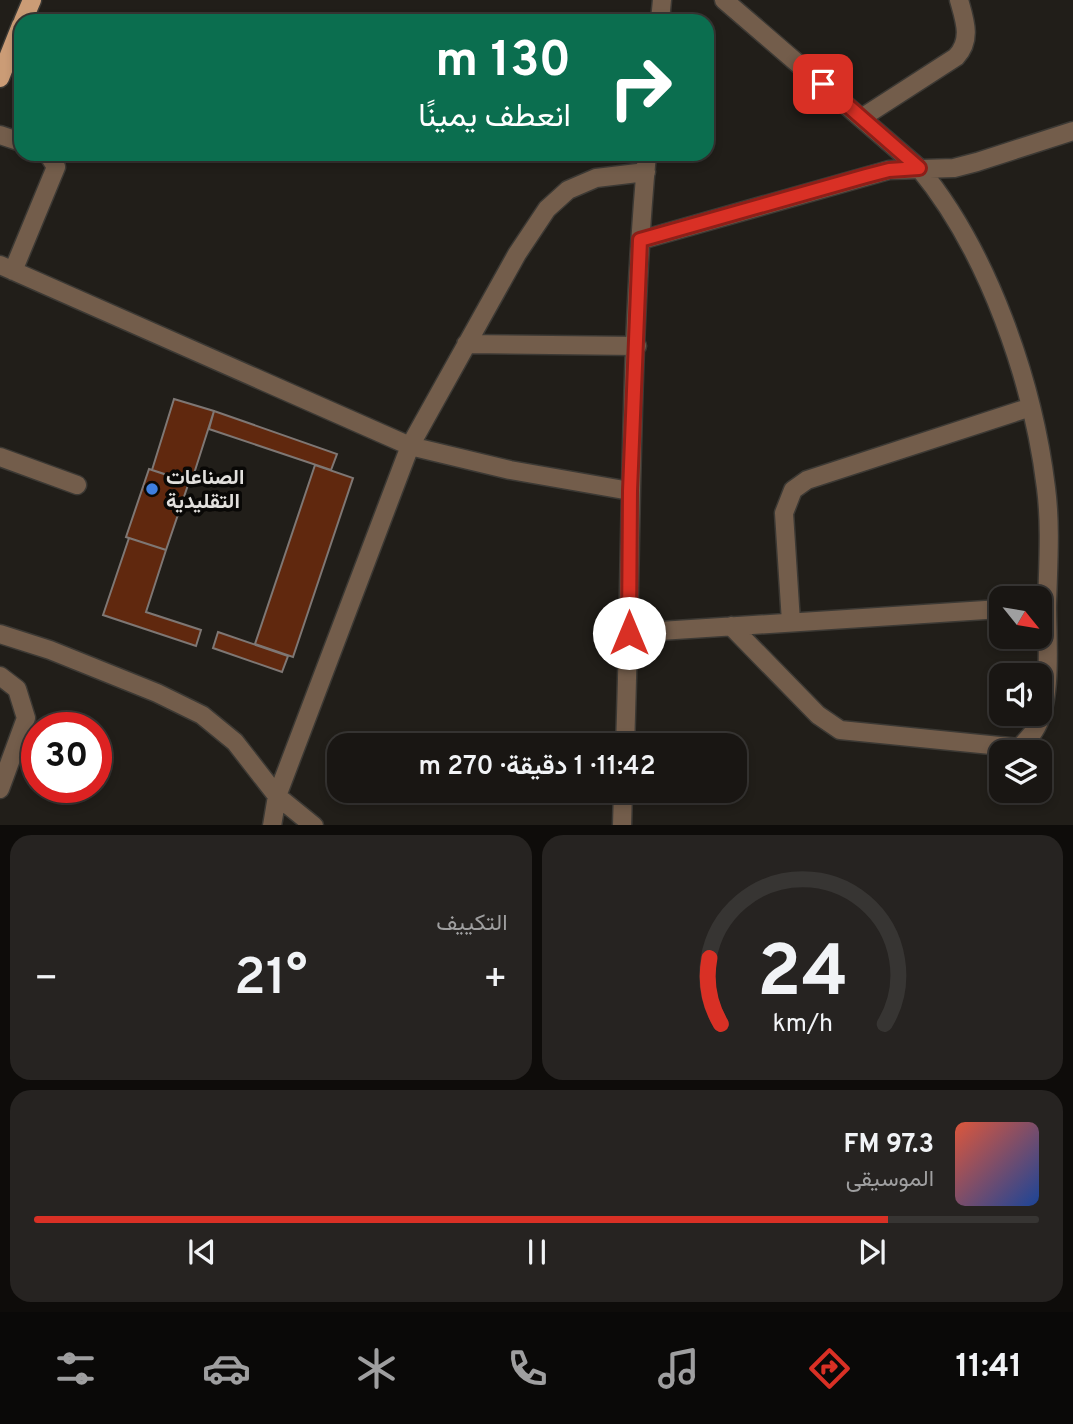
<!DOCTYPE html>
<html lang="ar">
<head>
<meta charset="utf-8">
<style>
  :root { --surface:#191613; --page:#262321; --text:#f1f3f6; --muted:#9f9fa0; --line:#373533; --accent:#d93025 }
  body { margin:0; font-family:Overpass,Vazirmatn,sans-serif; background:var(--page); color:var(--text); direction:rtl; height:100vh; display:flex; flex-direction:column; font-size:26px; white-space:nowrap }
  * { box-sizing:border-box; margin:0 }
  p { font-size:23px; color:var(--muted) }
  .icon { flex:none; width:38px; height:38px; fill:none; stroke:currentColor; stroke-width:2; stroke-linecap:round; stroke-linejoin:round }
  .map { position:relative; height:825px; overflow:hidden; direction:ltr }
  .side { display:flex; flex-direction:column; gap:10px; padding:10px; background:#0e0c0a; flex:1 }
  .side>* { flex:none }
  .hud { position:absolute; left:14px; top:14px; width:700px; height:147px; border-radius:21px; box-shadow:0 4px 10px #0003,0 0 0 2px var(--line); direction:rtl; background:#0b6e4f; color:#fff; overflow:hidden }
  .needle { width:46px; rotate:120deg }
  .tools { position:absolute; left:989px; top:586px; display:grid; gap:14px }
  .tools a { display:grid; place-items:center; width:63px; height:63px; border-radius:14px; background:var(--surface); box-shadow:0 4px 10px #0003,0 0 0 2px var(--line); font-size:35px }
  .speed { position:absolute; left:21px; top:712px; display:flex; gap:14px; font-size:35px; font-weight:700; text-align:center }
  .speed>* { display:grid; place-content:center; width:91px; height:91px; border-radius:50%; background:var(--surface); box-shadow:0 4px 10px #0003,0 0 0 2px var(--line); line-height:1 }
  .speed .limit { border:10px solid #d22; background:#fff; color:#111 }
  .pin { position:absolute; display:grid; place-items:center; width:60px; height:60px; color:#fff; margin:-30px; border-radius:14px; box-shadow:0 4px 10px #0006 }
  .me { position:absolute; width:77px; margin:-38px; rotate:0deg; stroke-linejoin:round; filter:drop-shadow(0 0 5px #0008) }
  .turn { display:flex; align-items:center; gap:24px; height:147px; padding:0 28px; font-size:32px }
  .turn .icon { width:91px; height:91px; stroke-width:2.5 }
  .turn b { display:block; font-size:49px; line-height:60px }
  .big { font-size:52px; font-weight:600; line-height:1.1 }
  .side .card { flex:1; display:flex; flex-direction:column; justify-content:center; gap:10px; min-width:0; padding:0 24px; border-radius:21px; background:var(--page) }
  .side .dial { align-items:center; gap:0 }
  .dial svg { height:182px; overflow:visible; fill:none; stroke:var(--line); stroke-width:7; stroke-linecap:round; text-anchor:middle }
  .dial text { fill:var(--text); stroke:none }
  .song { display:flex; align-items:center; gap:21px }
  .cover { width:84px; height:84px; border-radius:10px; background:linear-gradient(135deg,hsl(10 70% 55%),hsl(220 70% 35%)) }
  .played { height:7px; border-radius:4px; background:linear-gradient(90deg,var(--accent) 85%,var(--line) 85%) }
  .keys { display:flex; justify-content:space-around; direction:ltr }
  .heat { display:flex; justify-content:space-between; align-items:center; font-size:38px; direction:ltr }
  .side .tiles { flex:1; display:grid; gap:10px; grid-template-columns:1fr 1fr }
  .card:last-child { grid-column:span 2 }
  .trip { position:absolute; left:327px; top:733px; width:420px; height:70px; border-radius:21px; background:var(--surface); box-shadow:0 4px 10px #0003,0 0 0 2px var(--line); font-weight:600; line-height:70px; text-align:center; direction:rtl }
  .menu { display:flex; height:112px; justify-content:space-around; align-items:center; background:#0a0908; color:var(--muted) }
  .menu .icon { width:49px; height:49px }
  .menu .on { color:var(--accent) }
  .menu b { font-size:32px; color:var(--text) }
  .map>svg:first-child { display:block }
  .building { fill:#60280e; stroke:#7e7774; stroke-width:2 }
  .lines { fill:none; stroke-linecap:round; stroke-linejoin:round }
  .minor-casing { stroke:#3c3934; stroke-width:21 }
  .major-casing { stroke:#3c3934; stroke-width:21 }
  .minor { stroke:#735d4b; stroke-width:18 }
  .major { stroke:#cb9c76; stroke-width:18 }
  .route-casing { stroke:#8d1f18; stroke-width:18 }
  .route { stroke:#d93025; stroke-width:12 }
  .shop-dot { fill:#3f7fe0; stroke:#090806; stroke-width:2.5 }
  .labels { text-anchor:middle; stroke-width:7; stroke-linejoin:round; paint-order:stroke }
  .poi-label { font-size:21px; font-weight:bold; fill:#e2e0dd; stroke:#090806; text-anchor:start }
</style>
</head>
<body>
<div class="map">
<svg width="1073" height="826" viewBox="0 0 1073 826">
  <rect width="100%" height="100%" fill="#211e19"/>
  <path class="building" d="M 174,399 L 214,411 L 191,483 L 152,470 Z
    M 214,411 L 337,454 L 331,470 L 209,429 Z
    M 315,465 L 353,478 L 293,657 L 255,644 Z
    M 149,469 L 189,482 L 166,550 L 126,537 Z
    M 129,538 L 166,550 L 146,612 L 201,630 L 196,646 L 103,615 Z
    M 218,632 L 288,656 L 282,672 L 213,648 Z"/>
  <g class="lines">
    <defs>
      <path id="minor" d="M 724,0 L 919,168 C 988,251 1033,381 1046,488 C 1051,527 1048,566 1047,606 L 1040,606
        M 660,21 L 662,0
        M 863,117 L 956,57 C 972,40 965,21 959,0
        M 0,135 L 21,142
        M 641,240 L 889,170 L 954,168 L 977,162 L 1073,131
        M 0,265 L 410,446 L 517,254 L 547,209 L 568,190 L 596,178 L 646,172
        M 13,271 L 56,167 L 48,154
        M 466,344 L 637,346
        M 0,457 L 77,485
        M 791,622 L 784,513 L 793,490 L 807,480 L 1031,407
        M 731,626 L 818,715 L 840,730 L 1020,748 C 1024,742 1030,737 1034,731 C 1053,703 1047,639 1047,606
        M 629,633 L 1001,609
        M 0,634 L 50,650 L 157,693 L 202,715 L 235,742 L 277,796 L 314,826
        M 0,676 L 17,689 L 26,718 L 0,789
        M 625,746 C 632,549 629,350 647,154
        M 272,826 L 277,796 L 410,446 L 510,470 L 630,491
        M 622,826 L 623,791"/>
      <path id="major" d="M 23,21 L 32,0
        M 0,78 L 21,25"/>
    </defs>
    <use href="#minor" class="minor-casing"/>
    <use href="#major" class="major-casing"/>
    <use href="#minor" class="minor"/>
    <use href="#major" class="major"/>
  </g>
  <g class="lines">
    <defs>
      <path id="route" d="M 629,633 L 630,491 L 640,240 L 866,176 L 889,170 L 919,168 L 823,84"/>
    </defs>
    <use href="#route" class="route-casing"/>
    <use href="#route" class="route"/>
  </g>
  <circle class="shop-dot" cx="152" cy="489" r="7"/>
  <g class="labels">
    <g class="poi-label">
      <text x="166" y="484">الصناعات<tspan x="166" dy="24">التقليدية</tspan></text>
    </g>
  </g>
</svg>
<div class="tools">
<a><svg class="needle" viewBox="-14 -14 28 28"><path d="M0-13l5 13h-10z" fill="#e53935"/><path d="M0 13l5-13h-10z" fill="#9f9fa0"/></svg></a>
<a><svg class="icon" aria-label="sound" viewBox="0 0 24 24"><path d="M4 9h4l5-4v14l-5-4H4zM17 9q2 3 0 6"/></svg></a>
<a><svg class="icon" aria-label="layers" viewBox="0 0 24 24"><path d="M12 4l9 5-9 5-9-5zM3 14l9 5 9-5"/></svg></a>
</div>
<div class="speed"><div class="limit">30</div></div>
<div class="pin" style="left:823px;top:84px;background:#d93025"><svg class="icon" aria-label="arrive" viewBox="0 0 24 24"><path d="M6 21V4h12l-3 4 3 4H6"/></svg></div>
<svg class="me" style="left:629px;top:633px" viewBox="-20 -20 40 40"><circle r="19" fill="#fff"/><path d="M0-13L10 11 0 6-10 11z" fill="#d93025"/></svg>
<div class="trip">11:42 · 1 دقيقة · 270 m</div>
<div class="hud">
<div class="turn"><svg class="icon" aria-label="right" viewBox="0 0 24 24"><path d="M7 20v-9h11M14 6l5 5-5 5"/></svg><div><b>130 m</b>انعطف يمينًا</div></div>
</div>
</div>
<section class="side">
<div class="tiles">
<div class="card dial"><svg viewBox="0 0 100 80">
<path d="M14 69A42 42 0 1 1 86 69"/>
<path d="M14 69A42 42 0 0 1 9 40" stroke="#d93025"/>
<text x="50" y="56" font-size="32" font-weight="700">24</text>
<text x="50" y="72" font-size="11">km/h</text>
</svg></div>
<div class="card"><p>التكييف</p>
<div class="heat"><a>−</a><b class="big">21°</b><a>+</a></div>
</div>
<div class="card">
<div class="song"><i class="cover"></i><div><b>97.3 FM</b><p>الموسيقى</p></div></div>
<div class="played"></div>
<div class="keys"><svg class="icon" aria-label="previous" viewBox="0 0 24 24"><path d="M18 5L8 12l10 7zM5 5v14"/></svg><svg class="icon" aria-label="pause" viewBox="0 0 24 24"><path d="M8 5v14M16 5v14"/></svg><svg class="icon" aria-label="next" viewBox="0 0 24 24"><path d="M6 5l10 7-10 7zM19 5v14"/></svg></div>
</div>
</div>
</section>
<nav class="menu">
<b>11:41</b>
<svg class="icon on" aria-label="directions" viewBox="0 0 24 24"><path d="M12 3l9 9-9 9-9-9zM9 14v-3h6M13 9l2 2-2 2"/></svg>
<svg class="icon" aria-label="music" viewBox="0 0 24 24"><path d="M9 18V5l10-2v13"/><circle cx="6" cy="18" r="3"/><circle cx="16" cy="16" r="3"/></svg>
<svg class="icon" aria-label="phone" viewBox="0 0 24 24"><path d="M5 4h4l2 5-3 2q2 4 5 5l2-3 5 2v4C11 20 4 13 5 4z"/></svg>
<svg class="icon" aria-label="climate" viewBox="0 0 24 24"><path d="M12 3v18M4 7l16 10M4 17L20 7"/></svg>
<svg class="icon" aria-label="car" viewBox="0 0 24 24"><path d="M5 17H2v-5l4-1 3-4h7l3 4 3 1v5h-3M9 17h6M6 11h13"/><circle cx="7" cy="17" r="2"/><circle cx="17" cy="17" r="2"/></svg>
<svg class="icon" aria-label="filters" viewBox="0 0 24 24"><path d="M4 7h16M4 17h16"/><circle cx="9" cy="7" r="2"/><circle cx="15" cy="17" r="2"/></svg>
</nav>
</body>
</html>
